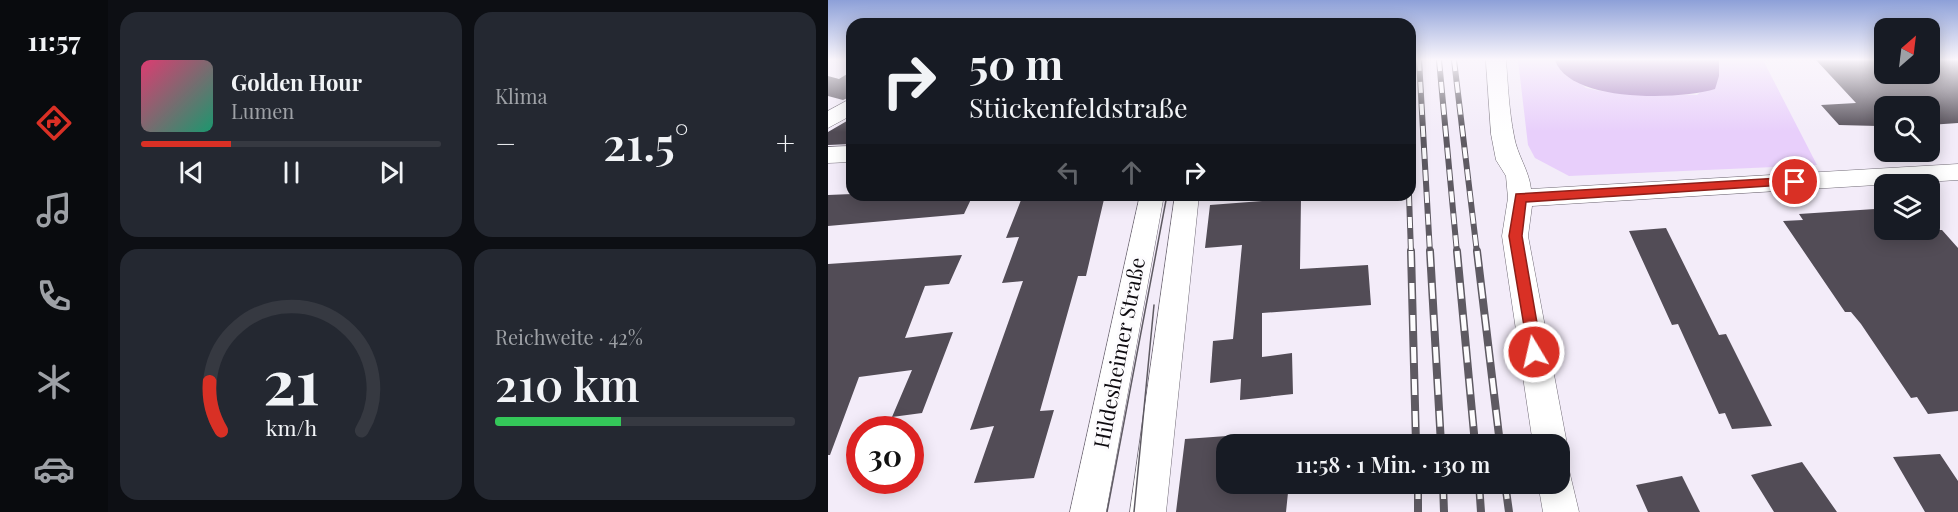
<!DOCTYPE html>
<html lang="de">
<head>
<meta charset="utf-8">
<style>
  :root { --surface:#171b24; --page:#242831; --text:#f1f3f6; --muted:#9ea1a6; --line:#363941; --accent:#d93025 }
  body { margin:0; font-family:"Playfair Display",serif; background:var(--page); color:var(--text); height:100vh; display:flex; flex-direction:column; font-size:22px; white-space:nowrap }
  * { box-sizing:border-box; margin:0 }
  p { font-size:20px; color:var(--muted) }
  .icon { flex:none; width:33px; height:33px; fill:none; stroke:currentColor; stroke-width:2; stroke-linecap:round; stroke-linejoin:round }
  .map { position:relative; flex:1; overflow:hidden }
  .details { display:flex; flex-direction:column; gap:12px; padding:12px; background:#0d0f14; width:720px }
  .details>* { flex:none }
  .banner { position:absolute; left:18px; top:18px; width:570px; height:183px; border-radius:18px; box-shadow:0 3px 15px #0003; background:#171b24; color:var(--text); overflow:hidden }
  .needle { width:39px; rotate:28deg }
  .buttons { position:absolute; left:1046px; top:18px; display:grid; gap:12px }
  .buttons a { display:grid; place-items:center; width:66px; height:66px; border-radius:12px; background:var(--surface); box-shadow:0 3px 15px #0003; font-size:30px }
  .speed { position:absolute; left:18px; top:416px; display:flex; gap:12px; font-size:30px; font-weight:700; text-align:center }
  .speed>* { display:grid; place-content:center; width:78px; height:78px; border-radius:50%; background:var(--surface); box-shadow:0 3px 15px #0003; line-height:1 }
  .speed .limit { border:9px solid #d22; background:#fff; color:#111 }
  .pin { position:absolute; display:grid; place-items:center; width:51px; height:51px; color:#fff; margin:-26px; border:3px solid #fff; border-radius:50%; box-shadow:0 2px 6px #0007 }
  .me { position:absolute; width:66px; margin:-33px; rotate:351deg; stroke-linejoin:round; filter:drop-shadow(0 0 4px #0008) }
  .turn { display:flex; align-items:center; gap:21px; height:126px; padding:0 24px; font-size:27px }
  .turn .icon { width:78px; height:78px; stroke-width:2.5 }
  .turn b { display:block; font-size:42px; line-height:51px }
  .lanes { display:flex; align-items:center; height:57px; padding:0 24px; background:#0003; justify-content:center; gap:30px; direction:ltr }
  .lanes .off { opacity:.35 }
  .big { font-size:45px; font-weight:600; line-height:1.1 }
  .details .tile { flex:1; display:flex; flex-direction:column; justify-content:center; gap:9px; min-width:0; padding:0 21px; border-radius:18px; background:var(--page) }
  .details .dial { align-items:center; gap:0 }
  .dial svg { height:156px; overflow:visible; fill:none; stroke:var(--line); stroke-width:7; stroke-linecap:round; text-anchor:middle }
  .dial text { fill:var(--text); stroke:none }
  .song { display:flex; align-items:center; gap:18px }
  .cover { width:72px; height:72px; border-radius:9px; background:linear-gradient(135deg,hsl(340 70% 55%),hsl(160 70% 35%)) }
  .played { height:6px; border-radius:3px; background:linear-gradient(90deg,var(--accent) 30%,var(--line) 30%) }
  .keys { display:flex; justify-content:space-around; direction:ltr }
  .heat { display:flex; justify-content:space-between; align-items:center; font-size:33px; direction:ltr }
  .charge { height:9px; border-radius:4px; background:linear-gradient(90deg,#34c759 42%,var(--line) 0) }
  .details .tiles { flex:1; display:grid; gap:12px; grid-template-columns:repeat(2,1fr) }
  .trip { position:absolute; left:388px; top:434px; width:354px; height:60px; border-radius:18px; background:var(--surface); box-shadow:0 3px 15px #0003; font-weight:600; line-height:60px; text-align:center }
  main { display:flex; flex:1; min-height:0 }
  .menu { display:flex; flex-direction:column; width:108px; justify-content:space-around; align-items:center; background:#090b0e; color:var(--muted) }
  .menu .icon { width:42px; height:42px }
  .menu .selected { color:var(--accent) }
  .menu b { font-size:27px; color:var(--text) }
  .map>svg:first-child { display:block }
  .green { fill:#e8cffb }
  .water { fill:#a682bf }
  .building { fill:#524c56 }
  .lines { fill:none; stroke-linecap:round; stroke-linejoin:round }
  .minor-casing { stroke:#716b76; stroke-width:1 }
  .minor { fill:#fff; fill-rule:evenodd }
  .tram { stroke:#5e5a62; stroke-width:1.5 }
  .rail-far1-casing { stroke:#5e5a62; stroke-width:6 }
  .rail-casing { stroke:#5e5a62; stroke-width:8 }
  .rail-far1 { stroke:#fdfcfe; stroke-width:4; stroke-dasharray:11; stroke-linecap:butt }
  .rail { stroke:#fdfcfe; stroke-width:5; stroke-dasharray:16; stroke-linecap:butt }
  .route { fill:#d93025; stroke:#8d1f18; stroke-width:1.5 }
  .labels { text-anchor:middle; stroke-width:6; stroke-linejoin:round; paint-order:stroke }
  .street-label { font-size:21px; fill:#0e0b10; stroke:#fdfcfe }
</style>
</head>
<body>
<main>
<nav class="menu">
<b>11:57</b>
<svg class="icon selected" aria-label="directions" viewBox="0 0 24 24"><path d="M12 3l9 9-9 9-9-9zM9 14v-3h6M13 9l2 2-2 2"/></svg>
<svg class="icon" aria-label="music" viewBox="0 0 24 24"><path d="M9 18V5l10-2v13"/><circle cx="6" cy="18" r="3"/><circle cx="16" cy="16" r="3"/></svg>
<svg class="icon" aria-label="phone" viewBox="0 0 24 24"><path d="M5 4h4l2 5-3 2q2 4 5 5l2-3 5 2v4C11 20 4 13 5 4z"/></svg>
<svg class="icon" aria-label="climate" viewBox="0 0 24 24"><path d="M12 3v18M4 7l16 10M4 17L20 7"/></svg>
<svg class="icon" aria-label="car" viewBox="0 0 24 24"><path d="M5 17H2v-5l4-1 3-4h7l3 4 3 1v5h-3M9 17h6M6 11h13"/><circle cx="7" cy="17" r="2"/><circle cx="17" cy="17" r="2"/></svg>
</nav>
<section class="details">
<div class="tiles">
<div class="tile">
<div class="song"><i class="cover"></i><div><b>Golden Hour</b><p>Lumen</p></div></div>
<div class="played"></div>
<div class="keys"><svg class="icon" aria-label="previous" viewBox="0 0 24 24"><path d="M18 5L8 12l10 7zM5 5v14"/></svg><svg class="icon" aria-label="pause" viewBox="0 0 24 24"><path d="M8 5v14M16 5v14"/></svg><svg class="icon" aria-label="next" viewBox="0 0 24 24"><path d="M6 5l10 7-10 7zM19 5v14"/></svg></div>
</div>
<div class="tile"><p>Klima</p>
<div class="heat"><a>−</a><b class="big">21.5°</b><a>+</a></div>
</div>
<div class="tile dial"><svg viewBox="0 0 100 80">
<path d="M14 69A42 42 0 1 1 86 69"/>
<path d="M14 69A42 42 0 0 1 8 44" stroke="#d93025"/>
<text x="50" y="56" font-size="32" font-weight="700">21</text>
<text x="50" y="72" font-size="11">km/h</text>
</svg></div>
<div class="tile"><p>Reichweite · 42%</p><b class="big">210 km</b><div class="charge"></div></div>
</div>
</section>
<div class="map">
<svg width="1130" height="512" viewBox="0 0 1130 512">
  <rect width="100%" height="100%" fill="#f3ecf9"/>
  <path class="green" d="M 690,60 L 727,60 L 758,88 L 772,91 L 869,95 L 891,76 L 891,60 L 935,60 L 989,165 L 741,176 L 707,158 L 700,145 Z"/>
  <path class="water" d="M 727,60 L 891,60 L 891,76 L 887,89 C 852,100 741,103 727,60 Z"/>
  <path class="building" d="M 988,60 L 1056,60 L 1056,74 L 1101,74 L 1101,60 L 1130,60 L 1130,123 L 1101,125 L 1101,106 L 1056,106 L 1056,132 L 1050,126 L 1011,125 L 993,105 L 1028,103 Z
    M 24,71 L 24,96 L 15,100 L 0,96 L 0,76 L 11,79 Z
    M 24,118 L 24,144 L 0,145 L 0,132 Z
    M 24,194 L 38,195 L 36,199 L 145,195 L 136,214 L 0,226 L 0,195 Z
    M 195,195 L 277,195 L 258,276 L 250,276 L 212,411 L 226,410 L 206,478 L 146,483 L 166,426 L 142,430 L 195,281 L 174,283 L 191,237 L 178,238 Z
    M 473,198 L 472,269 L 540,265 L 543,305 L 434,313 L 434,357 L 464,353 L 465,394 L 412,400 L 413,379 L 382,383 L 385,341 L 405,339 L 414,245 L 377,248 L 382,205 Z
    M 1047,209 L 1056,220 L 1056,230 L 1114,230 L 1130,248 L 1130,411 L 1100,414 L 1089,397 L 1083,398 L 1033,324 L 1023,312 L 1017,312 L 955,221 L 975,220 L 971,214 Z
    M 838,228 L 891,335 L 898,334 L 944,426 L 904,429 L 897,413 L 891,414 L 850,324 L 844,325 L 801,231 Z
    M 134,255 L 121,284 L 97,286 L 77,338 L 125,332 L 94,413 L 64,417 L 84,370 L 31,377 L 2,455 L 0,455 L 0,264 Z
    M 399,436 L 399,483 L 461,483 L 458,512 L 348,512 L 357,439 Z
    M 1112,454 L 1130,481 L 1130,512 L 1097,512 L 1065,457 Z
    M 974,462 L 1009,512 L 946,512 L 923,475 Z
    M 854,476 L 872,512 L 820,512 L 808,485 Z"/>
  <g class="lines">
    <defs>
      <path id="minor" d="M 658,60 L 678,60 C 680,85 681,111 686,136 C 689,155 701,170 703,189 L 1130,164 L 1130,180 L 704,206 L 700,236 L 739,444 L 732,456 L 732,444 L 705,444 L 674,236 L 680,198 L 678,176 L 668,160 L 663,134 Z
        M 24,98 L 24,115 L 0,128 L 0,111 Z
        M 24,146 L 24,162 L 0,163 L 0,147 Z
        M 312,195 L 336,195 L 278,512 L 242,512 Z
        M 347,195 L 371,195 L 338,512 L 302,512 Z
        M 732,467 L 741,470 L 751,512 L 715,512 L 710,483 L 732,483 Z"/>
    </defs>
    <use href="#minor" class="minor-casing"/>
    <use href="#minor" class="minor"/>
    <path class="tram" d="M 279,512 L 339,195
      M 306,512 L 326,305"/>
    <defs>
      <path id="rail-far1" d="M 591,60 L 602,253
        M 611,60 L 629,253
        M 626,60 L 649,253
        M 581,195 L 583,253"/>
      <path id="rail" d="M 583,251 L 588,444
        M 602,251 L 613,444
        M 629,251 L 647,444
        M 649,251 L 672,444
        M 590,483 L 590,512
        M 615,483 L 616,512
        M 651,483 L 653,512
        M 677,483 L 681,512"/>
    </defs>
    <use href="#rail-far1" class="rail-far1-casing"/>
    <use href="#rail" class="rail-casing"/>
    <use href="#rail-far1" class="rail-far1"/>
    <use href="#rail" class="rail"/>
  </g>
  <linearGradient id="sky" x2="0" y2="1"><stop stop-color="#8da0d8"/><stop offset="0.45" stop-color="#faf6fc"/><stop offset="1" stop-color="#faf6fc" stop-opacity="0"/></linearGradient>
  <rect width="1130" height="132" fill="url(#sky)"/>
  <path class="route" d="M 967,177 L 973,182 L 971,184 L 698,202 L 694,236 L 714,352 L 706,358 L 701,356 L 681,236 L 688,194 Z"/>
  <g class="labels">
    <g class="street-label">
      <text transform="translate(292 353) rotate(-79)" y="7">Hildesheimer Straße</text>
    </g>
  </g>
</svg>
<div class="buttons">
<a><svg class="needle" viewBox="-14 -14 28 28"><path d="M0-13l5 13h-10z" fill="#e53935"/><path d="M0 13l5-13h-10z" fill="#9ea1a6"/></svg></a>
<a><svg class="icon" aria-label="search" viewBox="0 0 24 24"><circle cx="10" cy="10" r="6"/><path d="M15 15l6 6"/></svg></a>
<a><svg class="icon" aria-label="layers" viewBox="0 0 24 24"><path d="M12 4l9 5-9 5-9-5zM3 14l9 5 9-5"/></svg></a>
</div>
<div class="speed"><div class="limit">30</div></div>
<div class="pin" style="left:967px;top:182px;background:#d93025"><svg class="icon" aria-label="arrive" viewBox="0 0 24 24"><path d="M6 21V4h12l-3 4 3 4H6"/></svg></div>
<svg class="me" style="left:706px;top:352px" viewBox="-20 -20 40 40"><circle r="17" fill="#d93025" stroke="#fff" stroke-width="3"/><path d="M0-11L8 9 0 5-8 9z" fill="#fff"/></svg>
<div class="trip">11:58 · 1 Min. · 130 m</div>
<div class="banner">
<div class="turn"><svg class="icon" aria-label="right" viewBox="0 0 24 24"><path d="M7 20v-9h11M14 6l5 5-5 5"/></svg><div><b>50 m</b>Stückenfeldstraße</div></div>
<div class="lanes"><svg class="icon off" aria-label="left" viewBox="0 0 24 24"><path d="M17 20v-9H6M10 6l-5 5 5 5"/></svg><svg class="icon off" aria-label="ahead" viewBox="0 0 24 24"><path d="M12 20V5M6 11l6-6 6 6"/></svg><svg class="icon" aria-label="right" viewBox="0 0 24 24"><path d="M7 20v-9h11M14 6l5 5-5 5"/></svg></div>
</div>
</div>
</main>
</body>
</html>
